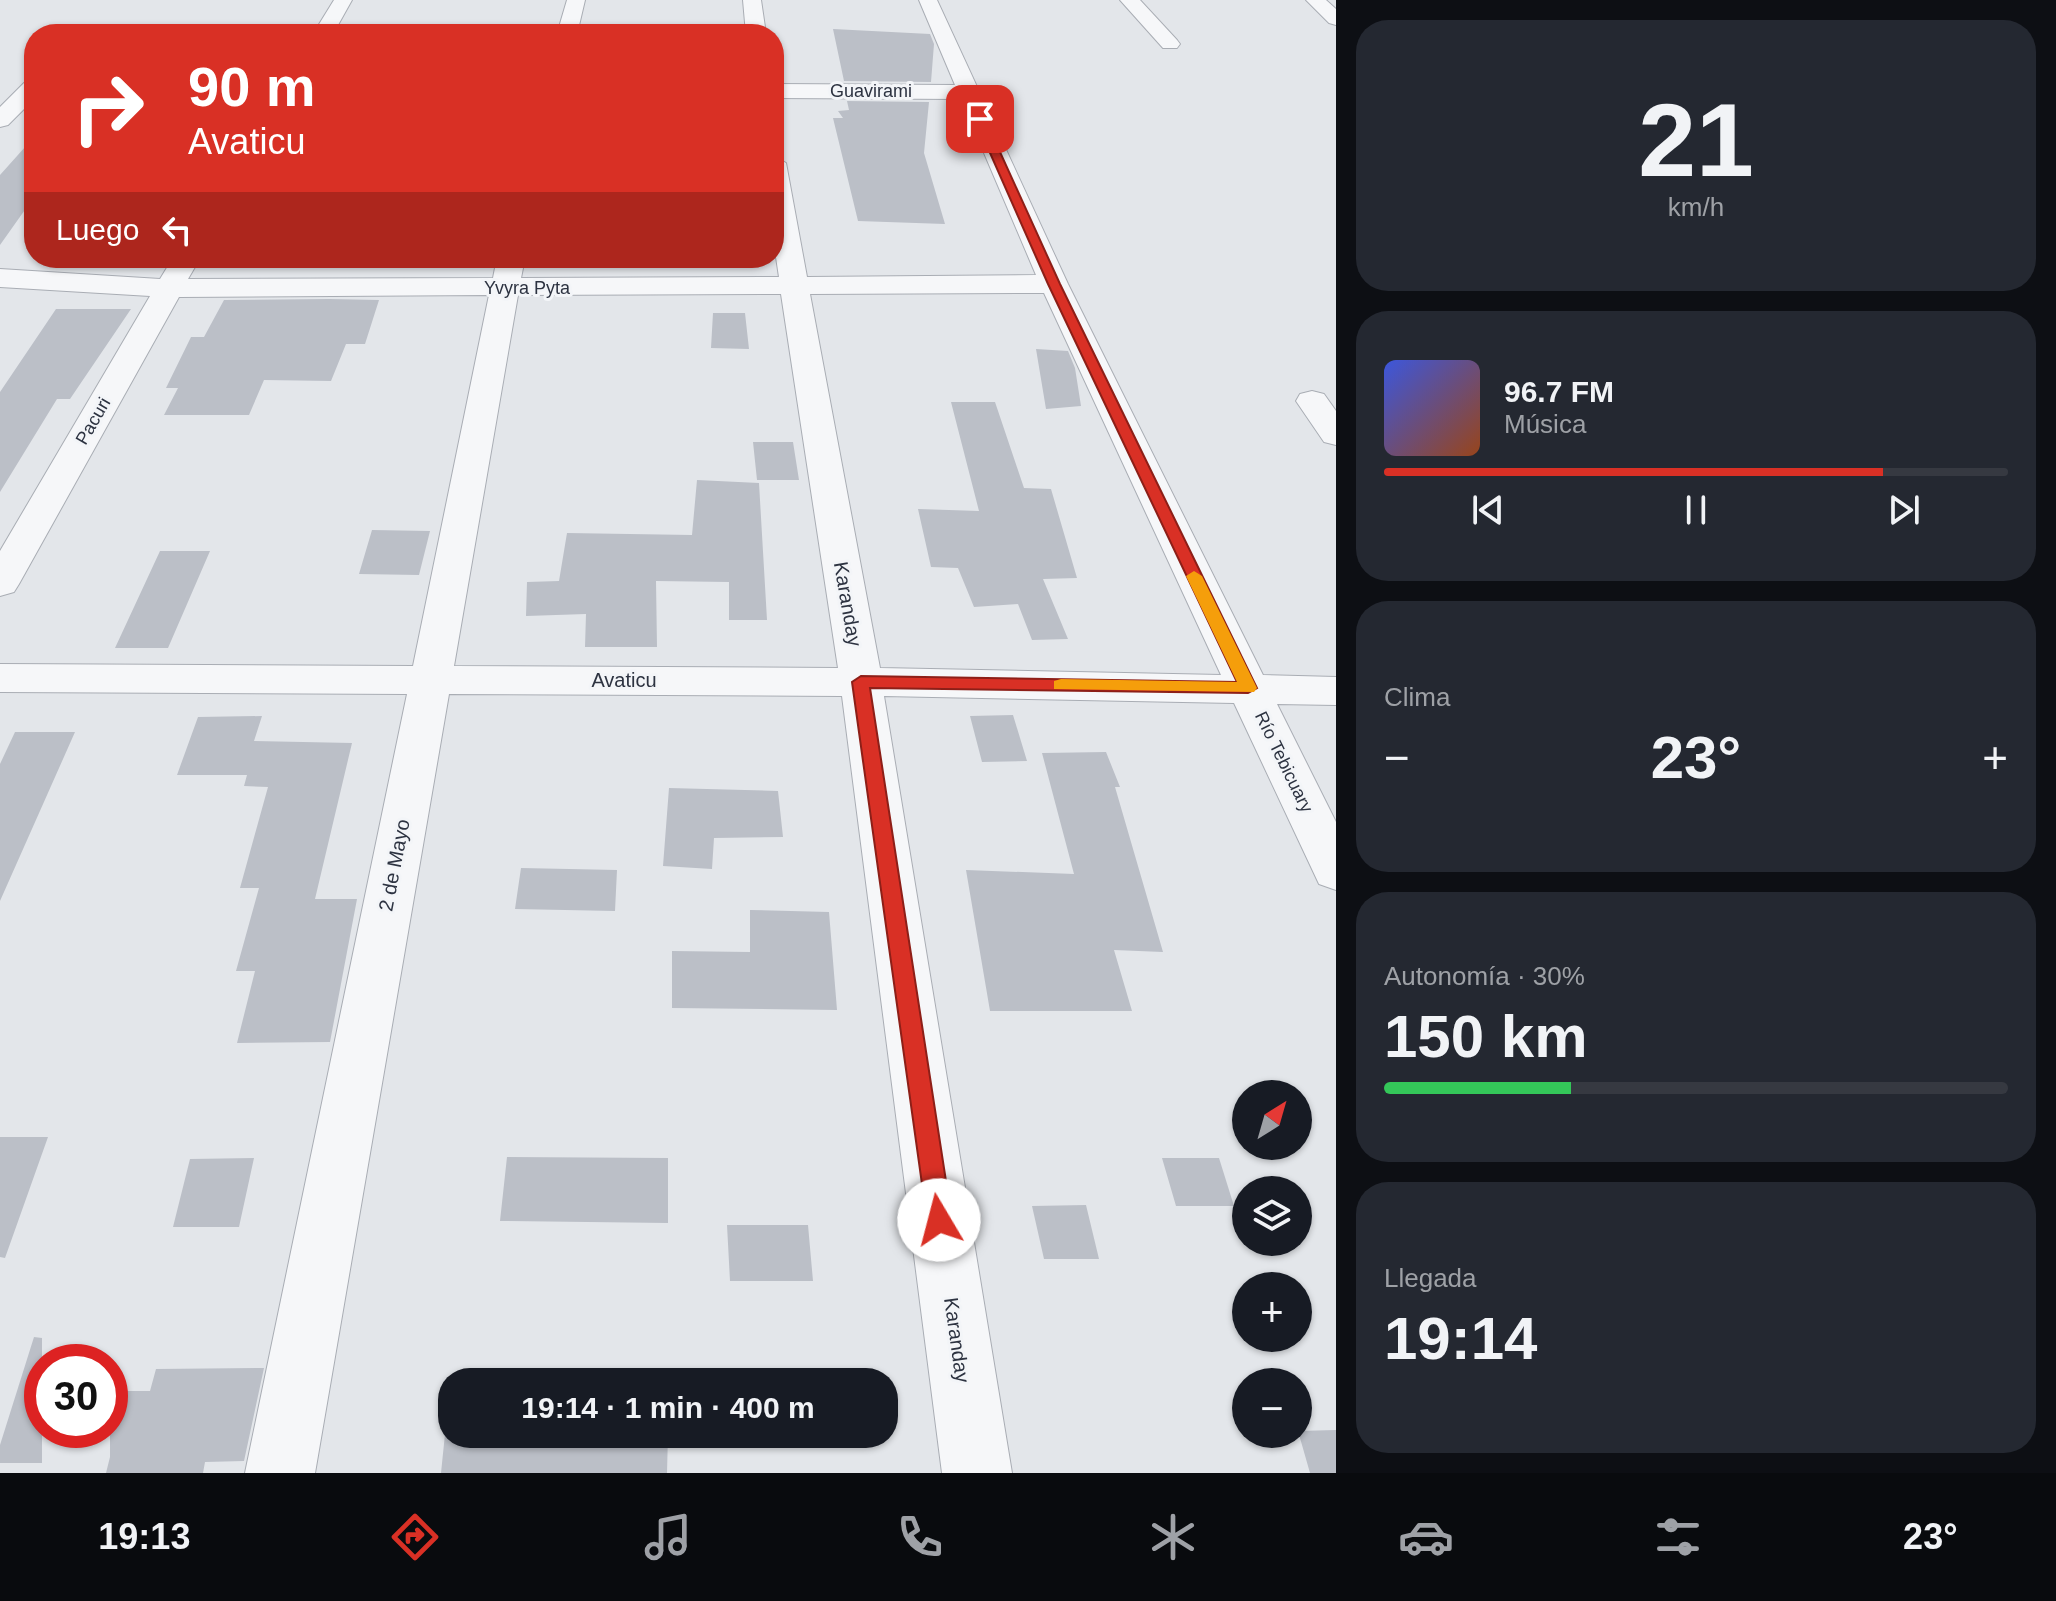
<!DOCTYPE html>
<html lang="es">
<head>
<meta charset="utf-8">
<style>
  :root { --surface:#171b24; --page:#242831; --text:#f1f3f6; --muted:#9ea1a6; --line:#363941; --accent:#d93025 }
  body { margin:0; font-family:Arial,sans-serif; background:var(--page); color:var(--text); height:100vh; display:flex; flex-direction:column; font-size:30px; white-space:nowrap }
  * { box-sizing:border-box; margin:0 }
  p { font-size:26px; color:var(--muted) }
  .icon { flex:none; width:44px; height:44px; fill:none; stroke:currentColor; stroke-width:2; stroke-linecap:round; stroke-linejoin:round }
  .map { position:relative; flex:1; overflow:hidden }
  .panel { display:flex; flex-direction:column; gap:20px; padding:20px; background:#0d0f14; width:720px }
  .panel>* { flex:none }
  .top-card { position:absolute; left:24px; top:24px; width:760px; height:244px; border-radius:32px; box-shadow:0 2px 6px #0004; background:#d93025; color:#fff; overflow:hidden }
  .needle { width:52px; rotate:37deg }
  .controls { position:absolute; left:1232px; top:1080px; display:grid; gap:16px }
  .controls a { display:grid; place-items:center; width:80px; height:80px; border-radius:50%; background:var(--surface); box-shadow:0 2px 6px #0004; font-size:40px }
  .speed { position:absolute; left:24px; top:1344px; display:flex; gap:16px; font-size:40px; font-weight:700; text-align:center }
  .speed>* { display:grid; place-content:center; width:104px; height:104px; border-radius:50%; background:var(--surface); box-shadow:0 2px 6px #0004; line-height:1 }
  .speed .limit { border:12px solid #d22; background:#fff; color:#111 }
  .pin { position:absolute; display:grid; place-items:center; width:68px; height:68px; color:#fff; margin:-34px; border-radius:16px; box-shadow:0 4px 12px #0006 }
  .me { position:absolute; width:88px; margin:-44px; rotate:352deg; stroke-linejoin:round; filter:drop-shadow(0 0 6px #0008) }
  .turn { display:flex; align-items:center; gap:28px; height:168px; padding:0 32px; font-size:36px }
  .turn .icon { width:104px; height:104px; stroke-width:2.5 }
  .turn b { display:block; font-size:56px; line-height:68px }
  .then { display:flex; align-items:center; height:76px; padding:0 32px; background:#0003; gap:16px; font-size:30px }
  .big { font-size:60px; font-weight:600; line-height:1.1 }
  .panel .card { flex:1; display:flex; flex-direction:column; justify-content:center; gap:12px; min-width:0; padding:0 28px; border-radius:32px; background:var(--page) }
  .panel .dial { align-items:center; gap:0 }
  .dial b { font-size:104px; line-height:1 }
  .song { display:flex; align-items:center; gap:24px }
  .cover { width:96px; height:96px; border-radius:12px; background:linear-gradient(135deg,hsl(230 70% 55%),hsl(20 70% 35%)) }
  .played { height:8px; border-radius:4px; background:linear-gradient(90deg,var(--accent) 80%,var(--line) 80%) }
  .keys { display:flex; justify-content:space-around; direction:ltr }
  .heat { display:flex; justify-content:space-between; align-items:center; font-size:44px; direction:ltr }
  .charge { height:12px; border-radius:6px; background:linear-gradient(90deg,#34c759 30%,var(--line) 0) }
  .trip { position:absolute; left:438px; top:1368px; width:460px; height:80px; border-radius:32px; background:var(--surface); box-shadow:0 2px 6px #0004; font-weight:600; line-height:80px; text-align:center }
  .tab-bar { display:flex; height:128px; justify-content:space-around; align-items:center; background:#090b0e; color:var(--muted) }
  .tab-bar .icon { width:56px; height:56px }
  .tab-bar .on { color:var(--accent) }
  .tab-bar b { font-size:36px; color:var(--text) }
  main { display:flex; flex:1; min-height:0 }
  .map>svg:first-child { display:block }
  .building { fill:#bbbfc7 }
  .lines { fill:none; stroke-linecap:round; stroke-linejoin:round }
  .minor-casing { stroke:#a9adb4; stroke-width:2 }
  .minor { fill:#f6f7f9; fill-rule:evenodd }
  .route { fill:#d93025; stroke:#8d1f18; stroke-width:2 }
  .slow { fill:#f59e0b }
  .labels { text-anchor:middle; stroke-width:6; stroke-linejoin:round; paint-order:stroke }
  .far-street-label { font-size:18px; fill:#2d3341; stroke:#f3f5f8 }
  .street-label { font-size:20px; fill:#2d3341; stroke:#f3f5f8 }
</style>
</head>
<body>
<main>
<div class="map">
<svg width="1336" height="1473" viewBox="0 0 1336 1473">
  <rect width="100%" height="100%" fill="#e3e6ea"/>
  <path class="building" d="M 833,29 L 930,34 L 934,44 L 931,82 L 844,81 Z
    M 847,101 L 929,102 L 924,153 L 945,224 L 858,221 L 833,118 L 843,118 L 838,111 L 849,110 Z
    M 34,137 L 34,197 L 0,245 L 0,175 Z
    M 224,300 L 329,299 L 379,300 L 365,344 L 346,344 L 331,381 L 264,380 L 249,415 L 164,415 L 178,388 L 166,388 L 191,337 L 204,337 Z
    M 56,309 L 131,309 L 70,399 L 57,399 L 0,492 L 0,392 Z
    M 713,313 L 745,313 L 749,349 L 711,348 Z
    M 1036,349 L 1068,351 L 1075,368 L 1081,406 L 1046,409 Z
    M 951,402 L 995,402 L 1024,488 L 1051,489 L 1077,578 L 1043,579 L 1068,639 L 1032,640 L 1018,604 L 974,607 L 958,568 L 931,567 L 918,509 L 979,511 Z
    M 753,442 L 793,442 L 799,480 L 757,480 Z
    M 697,480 L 759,483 L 767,620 L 729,620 L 729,582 L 656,581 L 657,647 L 585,647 L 586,614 L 526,616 L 527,582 L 559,581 L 567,533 L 692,535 Z
    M 372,530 L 430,531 L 419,575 L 359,574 Z
    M 160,551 L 210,551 L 168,648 L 115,648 Z
    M 1013,715 L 1027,761 L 982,762 L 970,716 Z
    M 262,716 L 254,741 L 352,743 L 315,899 L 357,899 L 330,1042 L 237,1043 L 255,971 L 236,971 L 259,888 L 240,888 L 268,787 L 244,786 L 247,775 L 177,775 L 198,717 Z
    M 15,732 L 75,732 L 0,901 L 0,764 Z
    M 1106,752 L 1120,787 L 1115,787 L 1163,952 L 1114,950 L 1132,1011 L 990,1011 L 966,870 L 1074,874 L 1042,753 Z
    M 669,788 L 778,791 L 783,837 L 714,838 L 712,869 L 663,866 Z
    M 521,868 L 617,870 L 615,911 L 515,909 Z
    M 750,910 L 829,912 L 837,1010 L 672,1008 L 672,951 L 750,952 Z
    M 0,1137 L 48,1137 L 5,1258 L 0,1257 Z
    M 507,1157 L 668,1158 L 668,1223 L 500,1221 Z
    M 254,1158 L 239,1227 L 173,1227 L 190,1159 Z
    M 1162,1158 L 1219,1158 L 1234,1206 L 1176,1206 Z
    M 1086,1205 L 1099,1259 L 1044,1259 L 1032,1206 Z
    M 727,1225 L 808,1225 L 813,1281 L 730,1281 Z
    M 34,1337 L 42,1338 L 42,1463 L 0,1463 L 0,1445 Z
    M 264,1368 L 244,1461 L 205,1462 L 203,1473 L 106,1473 L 110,1457 L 110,1391 L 150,1391 L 156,1369 Z
    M 1336,1430 L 1336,1473 L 1310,1473 L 1298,1431 Z
    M 445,1434 L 668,1434 L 667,1473 L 441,1473 Z"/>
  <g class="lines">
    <defs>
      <path id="minor" d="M 334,0 L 352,0 L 333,34 L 313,34 Z
        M 567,0 L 585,0 L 577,34 L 557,34 Z
        M 743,0 L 761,0 L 766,34 L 746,34 Z
        M 919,0 L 937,0 L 1068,284 L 1263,675 L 1336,677 L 1336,705 L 1277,704 L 1336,822 L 1336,890 L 1319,884 L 1234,703 L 884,696 L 1012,1473 L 942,1473 L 842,696 L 449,694 L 315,1473 L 245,1473 L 407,694 L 0,692 L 0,664 L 413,666 L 489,295 L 179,297 L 19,584 L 14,592 L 0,596 L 0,551 L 150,296 L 0,287 L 0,269 L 160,279 L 171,261 L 191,261 L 195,267 L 188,279 L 493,278 L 497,258 L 525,258 L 521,278 L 779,277 L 774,244 L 774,156 L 786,163 L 807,277 L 1036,275 L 961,99 L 774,98 L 774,84 L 955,85 ZM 1044,293 L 1221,675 L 880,668 L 810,294 ZM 781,294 L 838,668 L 454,666 L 518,295 Z
        M 1120,0 L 1140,0 L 1177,40 L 1180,44 L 1177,48 L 1163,48 Z
        M 1306,0 L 1326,0 L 1336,9 L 1336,25 L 1329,23 Z
        M 34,82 L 34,99 L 8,125 L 0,127 L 0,107 L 24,83 Z
        M 1312,391 L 1324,394 L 1336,411 L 1336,445 L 1324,442 L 1296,401 L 1300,394 Z"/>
    </defs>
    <use href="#minor" class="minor-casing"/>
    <use href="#minor" class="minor"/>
  </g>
  <path class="route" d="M 980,116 L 985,119 L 1060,284 L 1257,688 L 1248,693 L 870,688 L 952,1220 L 948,1228 L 939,1232 L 931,1228 L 927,1220 L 852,682 L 861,676 L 1237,682 L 1048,284 L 975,119 Z"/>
  <path class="slow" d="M 1194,571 L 1202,576 L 1257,688 L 1254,692 L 1054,689 L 1054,681 L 1061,679 L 1237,682 L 1186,576 Z"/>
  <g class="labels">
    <g class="far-street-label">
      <text x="871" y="97">Guavirami</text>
      <text x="527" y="294">Yvyra Pyta</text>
      <text transform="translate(93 421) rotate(-60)" y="6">Pacuri</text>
      <text transform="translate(1284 762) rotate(64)" y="6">Río Tebicuary</text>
    </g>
    <g class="street-label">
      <text transform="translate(848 604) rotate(80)" y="7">Karanday</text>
      <text x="624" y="687">Avaticu</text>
      <text transform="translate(394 865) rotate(-79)" y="7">2 de Mayo</text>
      <text transform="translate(957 1340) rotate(82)" y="7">Karanday</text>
    </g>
  </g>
</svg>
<div class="controls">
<a><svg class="needle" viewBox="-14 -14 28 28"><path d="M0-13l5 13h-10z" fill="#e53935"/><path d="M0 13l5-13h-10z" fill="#9ea1a6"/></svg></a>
<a><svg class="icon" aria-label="layers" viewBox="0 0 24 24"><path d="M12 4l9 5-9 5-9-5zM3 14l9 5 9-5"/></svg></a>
<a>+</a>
<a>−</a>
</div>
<div class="speed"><div class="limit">30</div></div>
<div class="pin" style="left:980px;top:119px;background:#d93025"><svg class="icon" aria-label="arrive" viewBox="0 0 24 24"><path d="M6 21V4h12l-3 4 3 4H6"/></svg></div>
<svg class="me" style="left:939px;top:1220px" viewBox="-20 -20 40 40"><circle r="19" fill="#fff"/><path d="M0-13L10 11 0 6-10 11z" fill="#d93025"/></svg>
<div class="trip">19:14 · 1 min · 400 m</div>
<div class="top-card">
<div class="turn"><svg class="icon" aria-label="right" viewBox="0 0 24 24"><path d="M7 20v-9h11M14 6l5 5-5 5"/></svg><div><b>90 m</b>Avaticu</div></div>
<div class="then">Luego<svg class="icon" aria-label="left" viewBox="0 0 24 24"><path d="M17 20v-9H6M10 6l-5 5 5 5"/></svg></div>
</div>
</div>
<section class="panel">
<div class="card dial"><b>21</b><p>km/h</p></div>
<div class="card">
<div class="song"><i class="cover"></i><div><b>96.7 FM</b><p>Música</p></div></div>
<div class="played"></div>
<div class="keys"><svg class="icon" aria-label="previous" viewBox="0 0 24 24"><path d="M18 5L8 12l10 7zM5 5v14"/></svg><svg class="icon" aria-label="pause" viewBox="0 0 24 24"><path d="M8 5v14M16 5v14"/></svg><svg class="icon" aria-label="next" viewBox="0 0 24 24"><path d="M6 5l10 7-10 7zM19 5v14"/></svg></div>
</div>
<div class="card"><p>Clima</p>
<div class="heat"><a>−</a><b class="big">23°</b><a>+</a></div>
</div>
<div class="card"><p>Autonomía · 30%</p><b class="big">150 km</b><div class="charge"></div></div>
<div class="card"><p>Llegada</p><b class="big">19:14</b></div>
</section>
</main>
<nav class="tab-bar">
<b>19:13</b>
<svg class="icon on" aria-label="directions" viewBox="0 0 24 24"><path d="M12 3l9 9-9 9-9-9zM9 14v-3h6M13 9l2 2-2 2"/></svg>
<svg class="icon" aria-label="music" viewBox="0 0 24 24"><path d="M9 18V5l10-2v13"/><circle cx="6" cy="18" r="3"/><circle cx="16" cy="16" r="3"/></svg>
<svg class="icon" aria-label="phone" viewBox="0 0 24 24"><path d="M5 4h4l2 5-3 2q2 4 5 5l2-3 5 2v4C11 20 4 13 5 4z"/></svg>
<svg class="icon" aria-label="climate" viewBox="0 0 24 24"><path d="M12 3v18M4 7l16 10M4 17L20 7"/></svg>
<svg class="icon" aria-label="car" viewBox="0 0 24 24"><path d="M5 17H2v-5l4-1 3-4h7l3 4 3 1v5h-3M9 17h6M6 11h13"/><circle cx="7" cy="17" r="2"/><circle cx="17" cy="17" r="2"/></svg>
<svg class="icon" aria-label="filters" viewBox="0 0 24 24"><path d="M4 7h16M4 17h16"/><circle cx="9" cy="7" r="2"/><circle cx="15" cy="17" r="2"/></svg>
<b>23°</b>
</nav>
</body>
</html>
